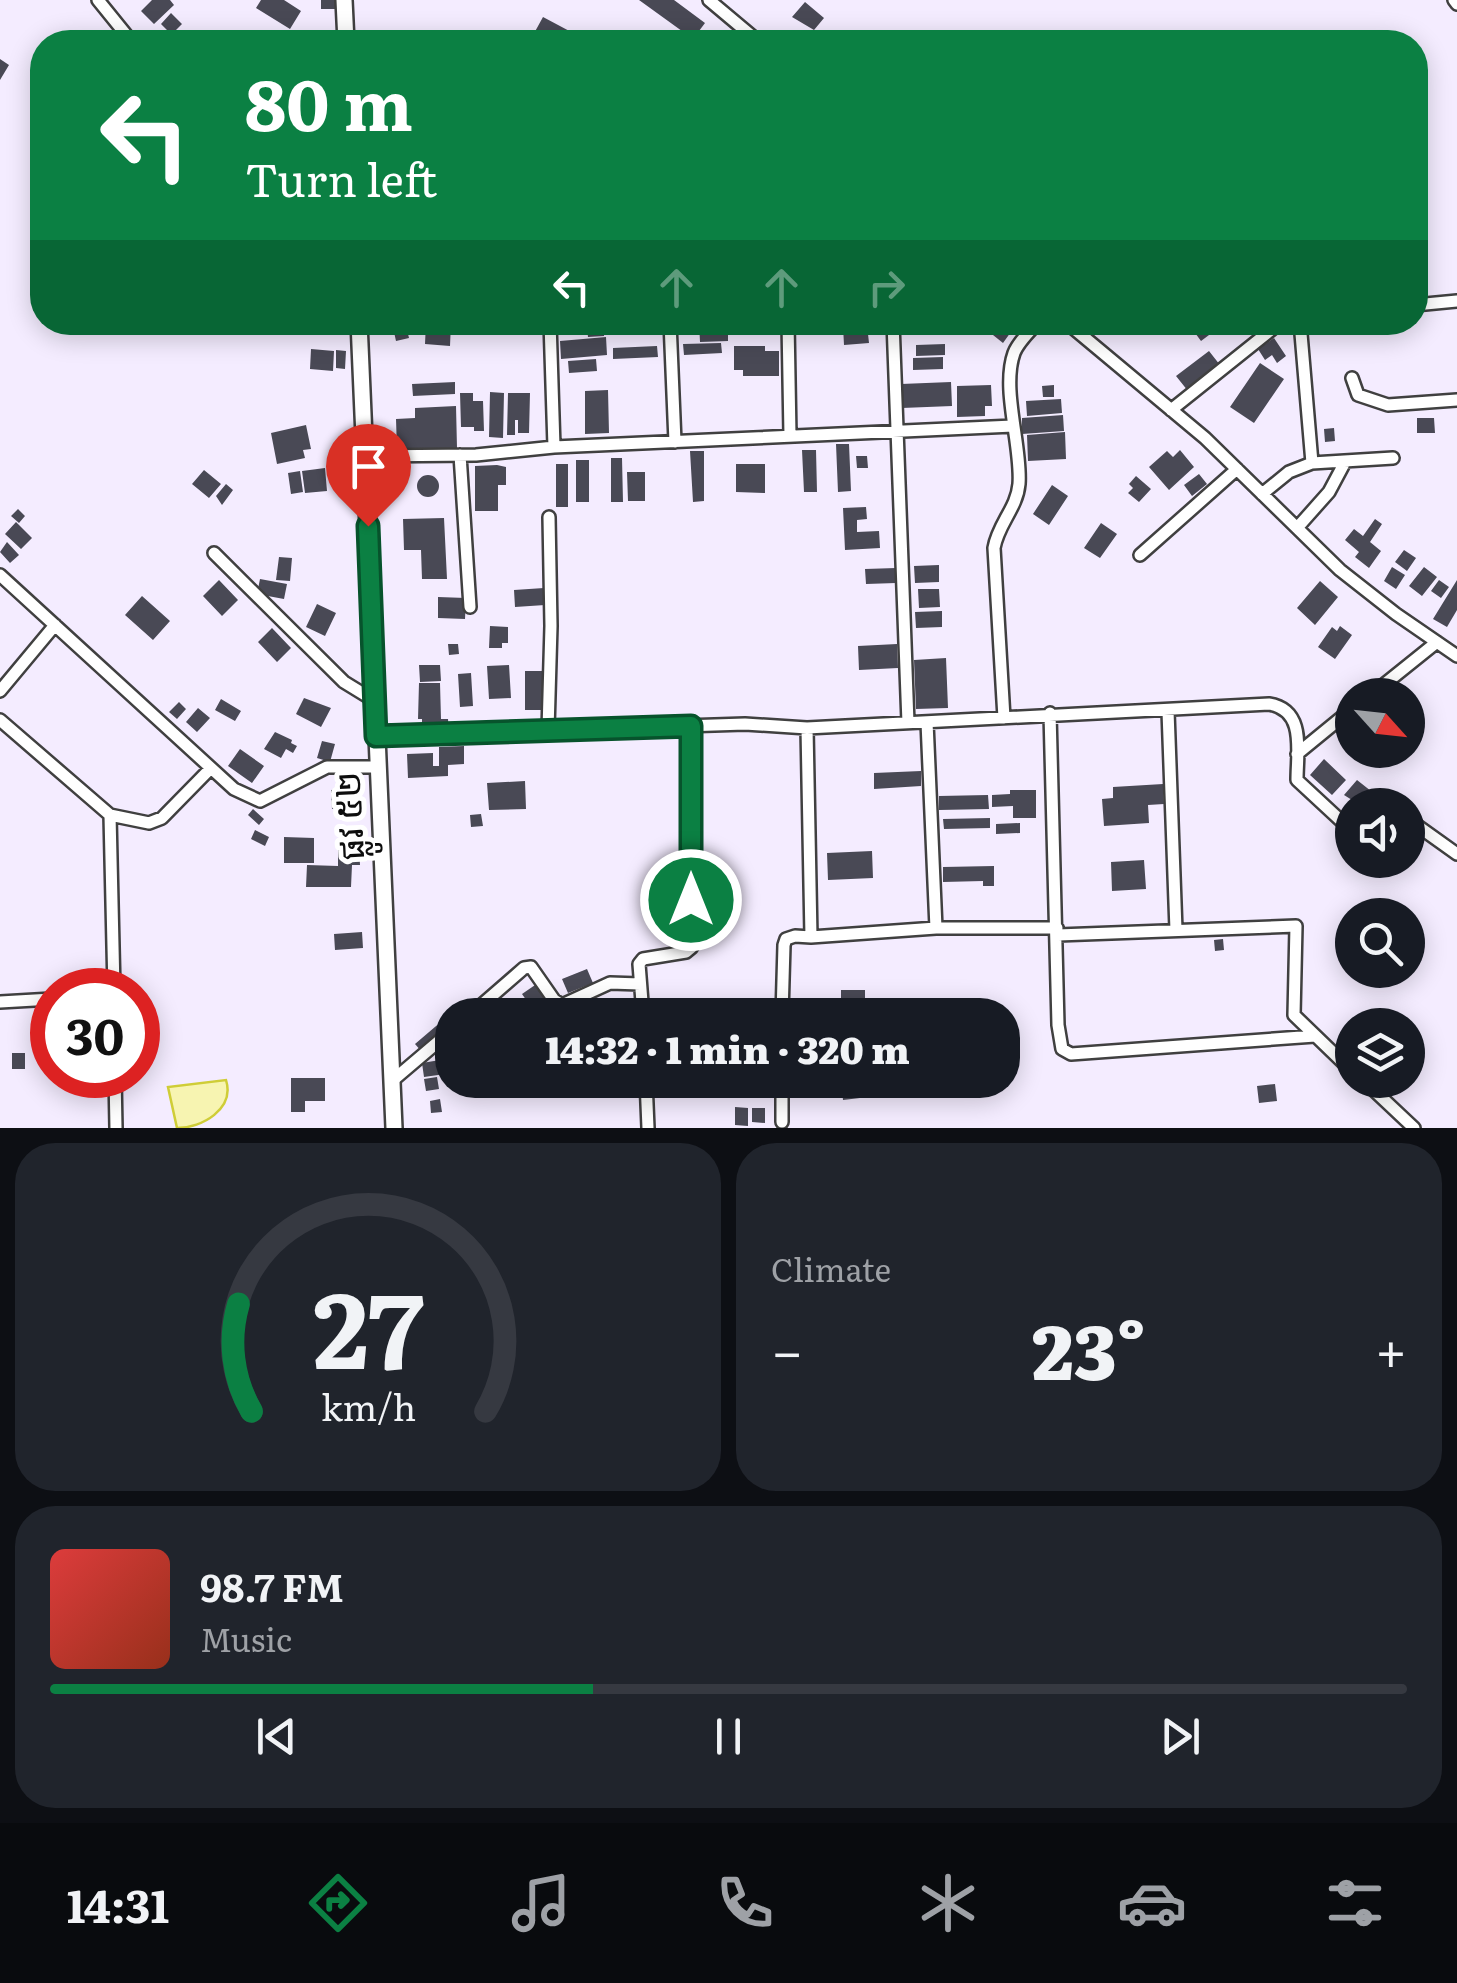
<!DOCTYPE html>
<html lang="en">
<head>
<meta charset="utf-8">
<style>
  :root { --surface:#171b24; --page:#20242c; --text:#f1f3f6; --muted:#9ea1a6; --line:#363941; --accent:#0b8043 }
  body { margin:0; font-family:Literata,"Noto Sans Khmer",serif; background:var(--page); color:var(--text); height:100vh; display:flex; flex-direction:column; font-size:38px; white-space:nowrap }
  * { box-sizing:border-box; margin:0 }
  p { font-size:32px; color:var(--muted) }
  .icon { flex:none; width:55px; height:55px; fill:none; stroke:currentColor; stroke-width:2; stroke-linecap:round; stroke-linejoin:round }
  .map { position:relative; height:1128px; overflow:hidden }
  .side { display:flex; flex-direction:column; gap:15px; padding:15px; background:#0d0f14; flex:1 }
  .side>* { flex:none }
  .guide { position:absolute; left:30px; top:30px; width:1398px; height:305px; border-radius:40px; box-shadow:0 5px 25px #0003; background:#0b8043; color:#fff; overflow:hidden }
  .needle { width:65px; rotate:117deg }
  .tools { position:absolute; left:1335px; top:678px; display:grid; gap:20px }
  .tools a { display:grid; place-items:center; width:90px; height:90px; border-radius:50%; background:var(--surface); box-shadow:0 5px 25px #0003; font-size:50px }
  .speed { position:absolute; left:30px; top:968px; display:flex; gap:20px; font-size:50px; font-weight:700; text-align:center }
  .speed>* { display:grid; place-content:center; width:130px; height:130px; border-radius:50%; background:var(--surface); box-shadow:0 5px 25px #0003; line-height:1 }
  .speed .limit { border:15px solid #d22; background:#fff; color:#111 }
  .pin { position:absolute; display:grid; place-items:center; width:85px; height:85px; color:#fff; margin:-102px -42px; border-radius:50% 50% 50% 0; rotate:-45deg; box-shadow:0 0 10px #0007 }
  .pin .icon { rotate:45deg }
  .me { position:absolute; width:110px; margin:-55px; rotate:0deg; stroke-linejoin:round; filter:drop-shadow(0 0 8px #0008) }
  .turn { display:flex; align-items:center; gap:35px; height:210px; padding:0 50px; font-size:45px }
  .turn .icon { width:130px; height:130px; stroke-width:2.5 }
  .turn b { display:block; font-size:70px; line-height:85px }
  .lanes { display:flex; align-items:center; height:95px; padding:0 50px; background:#0003; justify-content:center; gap:50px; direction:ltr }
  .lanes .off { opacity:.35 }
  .big { font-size:75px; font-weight:800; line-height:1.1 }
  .side .tile { flex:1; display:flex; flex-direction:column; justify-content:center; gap:15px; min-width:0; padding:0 35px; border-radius:40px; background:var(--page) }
  .side .dial { align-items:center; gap:0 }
  .dial svg { height:260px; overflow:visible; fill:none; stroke:var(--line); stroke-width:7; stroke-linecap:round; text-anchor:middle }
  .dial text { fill:var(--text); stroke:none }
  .song { display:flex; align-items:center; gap:30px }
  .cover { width:120px; height:120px; border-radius:15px; background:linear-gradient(135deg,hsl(0 70% 55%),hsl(10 70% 35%)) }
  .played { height:10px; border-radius:5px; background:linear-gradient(90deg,var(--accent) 40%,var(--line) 40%) }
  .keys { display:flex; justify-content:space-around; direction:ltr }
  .heat { display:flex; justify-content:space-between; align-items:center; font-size:55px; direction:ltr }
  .side .tiles { flex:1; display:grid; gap:15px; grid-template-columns:1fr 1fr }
  .tile:last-child { grid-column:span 2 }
  .trip { position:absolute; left:435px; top:998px; width:585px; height:100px; border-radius:40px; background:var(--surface); box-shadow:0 5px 25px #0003; font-weight:800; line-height:100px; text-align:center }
  .menu { display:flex; height:160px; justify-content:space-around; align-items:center; background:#090b0e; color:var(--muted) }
  .menu .icon { width:70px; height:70px }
  .menu .current { color:var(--accent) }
  .menu b { font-size:45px; color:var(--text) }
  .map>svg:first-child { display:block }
  .water { fill:#f7f4b1; stroke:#cfcd37; stroke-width:2.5 }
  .building { fill:#494955 }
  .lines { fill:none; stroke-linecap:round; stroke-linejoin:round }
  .minor-casing { stroke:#404040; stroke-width:16 }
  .tertiary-casing { stroke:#404040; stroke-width:20 }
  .minor { stroke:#fff; stroke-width:11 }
  .tertiary { stroke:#fff; stroke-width:15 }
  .route-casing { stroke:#07532c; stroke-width:25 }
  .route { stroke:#0b8043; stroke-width:18 }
  .labels { text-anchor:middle; stroke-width:10; stroke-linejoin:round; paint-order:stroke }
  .street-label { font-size:35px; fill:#0d0d0d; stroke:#fff }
</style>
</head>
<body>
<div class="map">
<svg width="1457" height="1128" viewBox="0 0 1457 1128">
  <rect width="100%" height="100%" fill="#f4ecff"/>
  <path class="water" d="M 226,1080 C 235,1109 202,1128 177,1128 L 168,1087 Z"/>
  <path class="building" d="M 152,0 L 170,0 L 174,5 L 154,24 L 141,11 Z
    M 261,0 L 284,0 L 301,11 L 290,29 L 256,8 Z
    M 321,0 L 336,0 L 336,9 L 321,9 Z
    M 639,0 L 674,0 L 705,23 L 693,39 Z
    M 805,2 L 824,18 L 814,30 L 792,17 Z
    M 171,13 L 182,24 L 166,40 L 159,33 L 167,30 L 161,24 Z
    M 543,17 L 590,42 L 542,42 L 532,37 Z
    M 432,31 L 452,42 L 425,42 Z
    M 0,59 L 9,65 L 0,80 Z
    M 405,322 L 409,338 L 396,341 L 392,323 Z
    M 426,322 L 451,322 L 450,346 L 425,344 Z
    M 575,322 L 605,322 L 604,336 L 588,337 L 587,328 L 576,328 Z
    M 699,322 L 728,322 L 728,341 L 700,342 Z
    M 1003,322 L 1018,322 L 1003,343 L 993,335 Z
    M 1140,322 L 1162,322 L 1153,333 Z
    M 1187,322 L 1212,322 L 1217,329 L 1201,341 Z
    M 873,324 L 874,334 L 868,334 L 869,343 L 844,345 L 843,326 Z
    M 606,337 L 607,355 L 561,359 L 560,341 Z
    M 1274,338 L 1286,356 L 1277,363 L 1272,355 L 1265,360 L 1258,349 Z
    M 721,343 L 722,353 L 684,355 L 683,344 Z
    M 945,344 L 945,355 L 916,356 L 916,345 Z
    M 657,346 L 658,357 L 613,359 L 613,348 Z
    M 734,346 L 765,346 L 765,351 L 779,351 L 779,376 L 743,376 L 743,370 L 734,370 Z
    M 311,349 L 334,351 L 333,371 L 310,369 Z
    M 336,350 L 346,351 L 345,369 L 336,368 Z
    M 1209,351 L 1220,365 L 1188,391 L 1176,376 Z
    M 943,357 L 943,369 L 913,370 L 913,358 Z
    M 596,359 L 597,371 L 569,373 L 568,361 Z
    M 1260,363 L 1284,379 L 1254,423 L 1230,407 Z
    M 455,382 L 455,394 L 413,396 L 412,384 Z
    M 951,382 L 952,406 L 902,408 L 901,384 Z
    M 991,385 L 992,406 L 985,406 L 985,416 L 957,417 L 957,386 Z
    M 1054,385 L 1054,397 L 1043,397 L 1042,386 Z
    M 608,390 L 609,433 L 585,434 L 585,391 Z
    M 490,392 L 504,393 L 503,438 L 489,437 Z
    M 460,393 L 473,393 L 473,401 L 483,401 L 484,431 L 474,431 L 474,427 L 461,427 Z
    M 508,393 L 530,393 L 529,433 L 518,433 L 518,420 L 515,420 L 515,435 L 507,435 Z
    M 1061,399 L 1062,413 L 1027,416 L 1026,401 Z
    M 456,406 L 457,448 L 397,450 L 396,419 L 415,418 L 415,408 Z
    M 1063,415 L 1064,431 L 1022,434 L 1022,418 Z
    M 1417,418 L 1434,418 L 1435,433 L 1417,433 Z
    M 306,425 L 311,449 L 303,450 L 305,458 L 277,464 L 271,433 Z
    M 1334,428 L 1335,441 L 1325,442 L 1324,429 Z
    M 1065,432 L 1066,459 L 1028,461 L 1027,435 Z
    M 836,444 L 849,444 L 851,491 L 838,492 Z
    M 802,450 L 816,450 L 817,492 L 804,492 Z
    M 1180,450 L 1194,467 L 1169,490 L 1149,467 L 1167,451 L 1173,457 Z
    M 690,451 L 704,451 L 704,501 L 693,502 Z
    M 856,456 L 867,456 L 868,468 L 857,468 Z
    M 611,458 L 622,458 L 623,502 L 611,502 Z
    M 576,460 L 589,460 L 589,502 L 576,502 Z
    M 556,464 L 568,464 L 568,507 L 556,507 Z
    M 736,464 L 765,464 L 765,493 L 736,492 Z
    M 497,465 L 506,467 L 506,485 L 498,485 L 498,511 L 475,511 L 475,466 Z
    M 325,468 L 327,491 L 305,493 L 302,471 Z
    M 204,470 L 221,484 L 209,498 L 192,484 Z
    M 300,471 L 303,492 L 291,494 L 288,473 Z
    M 627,472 L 645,472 L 645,501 L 628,501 Z
    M 1199,474 L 1207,484 L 1192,496 L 1184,485 Z
    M417 486a11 11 0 1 1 22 0a11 11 0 1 1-22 0Z
    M 1136,476 L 1151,489 L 1139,502 L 1128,493 L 1133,488 L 1129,484 Z
    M 226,484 L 233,490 L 222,505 L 216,496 Z
    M 1052,485 L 1068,496 L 1049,525 L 1033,514 Z
    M 866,507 L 867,519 L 857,520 L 857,532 L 879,531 L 880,548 L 845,550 L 843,508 Z
    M 18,509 L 25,516 L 19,523 L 11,516 Z
    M 444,518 L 447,579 L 422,579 L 421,550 L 404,550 L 403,519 Z
    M 1375,519 L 1382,524 L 1370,542 L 1381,551 L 1369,568 L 1355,557 L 1359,552 L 1345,540 L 1354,529 L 1363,536 Z
    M 16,522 L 32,538 L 21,549 L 5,534 Z
    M 1101,523 L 1117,534 L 1100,558 L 1084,548 Z
    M 7,542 L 19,555 L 10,563 L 0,552 Z
    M 1404,550 L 1416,558 L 1407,571 L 1395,562 Z
    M 279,557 L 292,558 L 290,581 L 276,580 Z
    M 939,565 L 939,582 L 915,583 L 914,566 Z
    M 1392,567 L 1405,575 L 1396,589 L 1384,581 Z
    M 1424,567 L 1437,577 L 1422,596 L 1409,586 Z
    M 896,568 L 896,583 L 866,584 L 865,569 Z
    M 260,579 L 287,584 L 284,599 L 257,594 Z
    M 219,580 L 238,600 L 222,616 L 203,596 Z
    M 1439,580 L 1449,587 L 1441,598 L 1431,591 Z
    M 1457,580 L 1457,610 L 1447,627 L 1433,619 Z
    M 1320,581 L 1338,597 L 1315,625 L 1297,608 Z
    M 544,588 L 545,605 L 515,607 L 514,590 Z
    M 918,589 L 939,589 L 940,607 L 919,608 Z
    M 142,596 L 170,621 L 153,640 L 125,615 Z
    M 438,597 L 466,598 L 465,619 L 438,618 Z
    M 317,604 L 336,613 L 325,636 L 306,627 Z
    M 942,611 L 942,627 L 916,628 L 915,612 Z
    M 490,626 L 508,627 L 508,643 L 502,643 L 502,648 L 489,648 Z
    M 1340,626 L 1352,635 L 1335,659 L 1318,647 L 1332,627 L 1337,631 Z
    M 272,628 L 291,648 L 277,662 L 258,642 Z
    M 448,644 L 458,644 L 459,654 L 449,655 Z
    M 897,644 L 898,668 L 859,670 L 858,646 Z
    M 946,658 L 948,708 L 916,709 L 914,660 Z
    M 419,665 L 440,665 L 441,681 L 420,682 Z
    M 509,665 L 511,698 L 489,699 L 487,666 Z
    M 525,671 L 543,671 L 544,710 L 525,710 Z
    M 471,673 L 473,706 L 460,707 L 458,674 Z
    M 419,683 L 440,683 L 441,719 L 448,719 L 449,732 L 422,733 L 422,719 L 418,719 Z
    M 304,698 L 331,708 L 321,727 L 296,714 Z
    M 221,699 L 241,711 L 235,721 L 215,710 Z
    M 179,702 L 186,709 L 177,719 L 169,712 Z
    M 198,708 L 210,718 L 197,732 L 186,722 Z
    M 275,732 L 292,740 L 291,743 L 297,746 L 293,753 L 286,749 L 281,758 L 264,749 Z
    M 322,741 L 335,744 L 330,762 L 317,758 Z
    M 464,746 L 464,764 L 448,765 L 448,776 L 408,778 L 407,754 L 433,753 L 433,766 L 439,766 L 439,747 Z
    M 240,749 L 264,766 L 252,783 L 228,766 Z
    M 1324,759 L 1346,780 L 1332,795 L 1310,775 Z
    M 358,771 L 358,791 L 353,791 L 353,808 L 332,809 L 331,790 L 346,789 L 345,772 Z
    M 921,771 L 921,786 L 874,789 L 874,773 Z
    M 1357,780 L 1376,795 L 1371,800 L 1367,796 L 1360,805 L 1344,795 Z
    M 525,781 L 526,809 L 489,810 L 487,783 Z
    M 1163,784 L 1164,804 L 1148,805 L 1149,823 L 1104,826 L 1102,799 L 1113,798 L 1113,787 Z
    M 1010,790 L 1036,790 L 1036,818 L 1013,818 L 1013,806 L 992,807 L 992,795 L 1010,794 Z
    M 988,795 L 989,809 L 939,810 L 939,796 Z
    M 253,809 L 264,819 L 259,825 L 248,815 Z
    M 481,814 L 483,826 L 471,827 L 470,815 Z
    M 990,818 L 990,828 L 944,829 L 943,819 Z
    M 1020,823 L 1020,833 L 996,834 L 996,824 Z
    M 255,830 L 269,837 L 265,846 L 251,839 Z
    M 284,837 L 314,838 L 314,863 L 284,863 Z
    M 359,845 L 360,865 L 352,865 L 351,887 L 306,887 L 307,865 L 338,866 L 338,846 Z
    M 872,851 L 873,878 L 828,880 L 827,853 Z
    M 1144,860 L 1146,889 L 1112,891 L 1111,862 Z
    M 994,866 L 994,886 L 983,886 L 983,881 L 943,882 L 943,867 Z
    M 362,932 L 363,948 L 335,950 L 334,934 Z
    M 1223,939 L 1224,950 L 1215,951 L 1214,940 Z
    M 587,969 L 593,983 L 568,993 L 562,979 Z
    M 538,983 L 547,996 L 531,1007 L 522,994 Z
    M 841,990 L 865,990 L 865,1012 L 841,1012 Z
    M 449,1015 L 452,1027 L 422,1052 L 415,1044 Z
    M 12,1053 L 25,1053 L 25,1069 L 12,1069 Z
    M 452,1058 L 452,1073 L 424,1077 L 422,1063 Z
    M 437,1077 L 439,1089 L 426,1091 L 424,1079 Z
    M 291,1078 L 325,1078 L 325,1101 L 305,1101 L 305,1112 L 291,1112 Z
    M 841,1080 L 858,1080 L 860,1098 L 843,1100 Z
    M 1275,1084 L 1277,1101 L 1259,1103 L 1257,1086 Z
    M 440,1099 L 442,1112 L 431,1113 L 430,1101 Z
    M 735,1107 L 748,1108 L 748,1126 L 735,1125 Z
    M 752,1108 L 765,1108 L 765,1123 L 752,1122 Z"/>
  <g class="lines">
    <defs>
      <path id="minor" d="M 98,0 L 132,42
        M 709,0 L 759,42
        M 1454,0 L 1457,4
        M 1415,305 L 1457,301
        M 550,322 L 554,447
        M 670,322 L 675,442
        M 788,322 L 790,436
        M 893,322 L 908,723
        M 1066,322 L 1205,438 L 1340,570 L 1396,614 L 1457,656
        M 1300,322 L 1312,463
        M 1352,378 L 1358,395 L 1388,405 L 1457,400
        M 1171,410 L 1281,322
        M 460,455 L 470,607
        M 364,456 L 476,455 L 554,447 L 1013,426
        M 1262,494 L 1289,472 L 1312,463 L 1393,458
        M 1297,528 L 1329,492 L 1345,462
        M 214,553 L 344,682 L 375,701
        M 1140,555 L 1237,469
        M 0,575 L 234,789 L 260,801 L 327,767 L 378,767
        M 0,691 L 55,625
        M 1371,695 L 1437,642
        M 1168,711 L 1176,930
        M 1050,713 L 1058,1025 L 1062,1049 L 1071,1054 L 1315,1036
        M 1004,718 L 994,548 C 998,524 1017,508 1019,484 C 1022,447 1001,389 1014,353 C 1018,342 1030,331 1038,322
        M 0,720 L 110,815 L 149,823 L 162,818 L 211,768
        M 927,722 L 936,928
        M 807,728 L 811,937
        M 548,730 L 551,626 L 549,517
        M 377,736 L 745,724 L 807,728 L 1269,704 C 1306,710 1297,751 1297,780 L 1352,831
        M 1297,754 L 1352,709
        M 110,815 L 114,990
        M 1408,819 L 1457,854
        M 1058,935 L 1296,926 L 1294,1015 L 1352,1071
        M 0,1002 L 52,999
        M 470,1015 L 524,968 L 531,967 L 554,1000 L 562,1005 L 610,983 L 640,984
        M 643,1015 L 639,964 L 643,959 L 686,952 L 692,947 L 691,726
        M 782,1015 L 784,945 L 786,939 L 795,936 L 811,937 L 936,928 L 1057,928
        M 115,1075 L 116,1128
        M 646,1080 L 648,1128
        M 1363,1080 L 1414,1128
        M 392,1081 L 452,1030
        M 782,1122 L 782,1080"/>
      <path id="tertiary" d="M 344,0 L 346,42
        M 359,322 L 394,1128"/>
    </defs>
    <use href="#minor" class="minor-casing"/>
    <use href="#tertiary" class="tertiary-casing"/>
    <use href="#minor" class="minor"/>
    <use href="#tertiary" class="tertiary"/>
  </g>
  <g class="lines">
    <defs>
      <path id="route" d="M 368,526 L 376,736 L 691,726 L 691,900"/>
    </defs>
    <use href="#route" class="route-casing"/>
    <use href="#route" class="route"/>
  </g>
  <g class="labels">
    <g class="street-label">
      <text transform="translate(350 816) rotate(-93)" y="12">ផ្លូវ ៥២</text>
    </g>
  </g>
</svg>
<div class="tools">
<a><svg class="needle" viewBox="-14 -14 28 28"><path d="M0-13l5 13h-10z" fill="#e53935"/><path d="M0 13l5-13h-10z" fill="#9ea1a6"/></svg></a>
<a><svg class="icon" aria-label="sound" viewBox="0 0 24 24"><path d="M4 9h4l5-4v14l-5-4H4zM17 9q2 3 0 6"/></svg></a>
<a><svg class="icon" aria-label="search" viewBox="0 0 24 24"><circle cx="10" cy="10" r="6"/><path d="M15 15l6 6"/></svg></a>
<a><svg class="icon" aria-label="layers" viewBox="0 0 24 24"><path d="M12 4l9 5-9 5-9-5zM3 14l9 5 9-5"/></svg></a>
</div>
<div class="speed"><div class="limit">30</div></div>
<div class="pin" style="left:368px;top:526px;background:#d93025"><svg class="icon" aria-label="arrive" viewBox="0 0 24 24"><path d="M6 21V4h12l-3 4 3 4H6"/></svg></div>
<svg class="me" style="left:691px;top:900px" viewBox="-20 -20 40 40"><circle r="17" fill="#0b8043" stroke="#fff" stroke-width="3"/><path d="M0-11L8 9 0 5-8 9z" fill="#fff"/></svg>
<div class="trip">14:32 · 1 min · 320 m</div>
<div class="guide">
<div class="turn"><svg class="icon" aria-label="left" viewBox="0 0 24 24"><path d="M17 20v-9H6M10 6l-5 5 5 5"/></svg><div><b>80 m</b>Turn left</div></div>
<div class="lanes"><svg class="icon" aria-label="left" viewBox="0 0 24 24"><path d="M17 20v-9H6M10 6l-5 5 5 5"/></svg><svg class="icon off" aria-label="ahead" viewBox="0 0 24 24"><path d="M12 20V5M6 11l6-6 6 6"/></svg><svg class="icon off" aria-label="ahead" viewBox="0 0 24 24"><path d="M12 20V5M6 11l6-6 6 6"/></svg><svg class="icon off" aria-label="right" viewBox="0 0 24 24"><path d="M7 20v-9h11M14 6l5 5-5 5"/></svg></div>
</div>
</div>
<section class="side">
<div class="tiles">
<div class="tile dial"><svg viewBox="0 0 100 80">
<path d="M14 69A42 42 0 1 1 86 69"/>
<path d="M14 69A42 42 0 0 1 10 36" stroke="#0b8043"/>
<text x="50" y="56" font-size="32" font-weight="700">27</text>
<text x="50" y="72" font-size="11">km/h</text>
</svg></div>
<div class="tile"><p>Climate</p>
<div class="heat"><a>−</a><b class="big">23°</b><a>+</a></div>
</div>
<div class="tile">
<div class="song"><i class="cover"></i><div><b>98.7 FM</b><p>Music</p></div></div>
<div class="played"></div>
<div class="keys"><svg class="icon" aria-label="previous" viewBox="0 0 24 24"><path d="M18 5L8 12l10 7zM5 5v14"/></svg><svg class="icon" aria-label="pause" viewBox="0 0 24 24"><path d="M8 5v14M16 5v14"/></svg><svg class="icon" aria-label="next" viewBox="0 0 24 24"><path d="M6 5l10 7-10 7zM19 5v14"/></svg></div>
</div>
</div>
</section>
<nav class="menu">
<b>14:31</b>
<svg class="icon current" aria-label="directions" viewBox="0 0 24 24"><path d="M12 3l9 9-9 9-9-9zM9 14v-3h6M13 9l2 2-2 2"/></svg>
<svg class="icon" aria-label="music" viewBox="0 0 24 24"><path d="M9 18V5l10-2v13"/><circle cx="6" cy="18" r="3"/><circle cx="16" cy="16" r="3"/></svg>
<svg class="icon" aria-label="phone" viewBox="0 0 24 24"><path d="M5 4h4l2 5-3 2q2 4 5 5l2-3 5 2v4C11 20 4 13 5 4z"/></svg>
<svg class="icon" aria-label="climate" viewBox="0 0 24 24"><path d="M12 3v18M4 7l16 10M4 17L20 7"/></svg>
<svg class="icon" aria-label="car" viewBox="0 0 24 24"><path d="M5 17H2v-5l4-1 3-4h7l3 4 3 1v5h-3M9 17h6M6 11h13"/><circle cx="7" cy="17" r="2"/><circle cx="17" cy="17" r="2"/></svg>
<svg class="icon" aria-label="filters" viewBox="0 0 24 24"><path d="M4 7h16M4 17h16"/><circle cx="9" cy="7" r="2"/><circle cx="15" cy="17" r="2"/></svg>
</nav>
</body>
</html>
